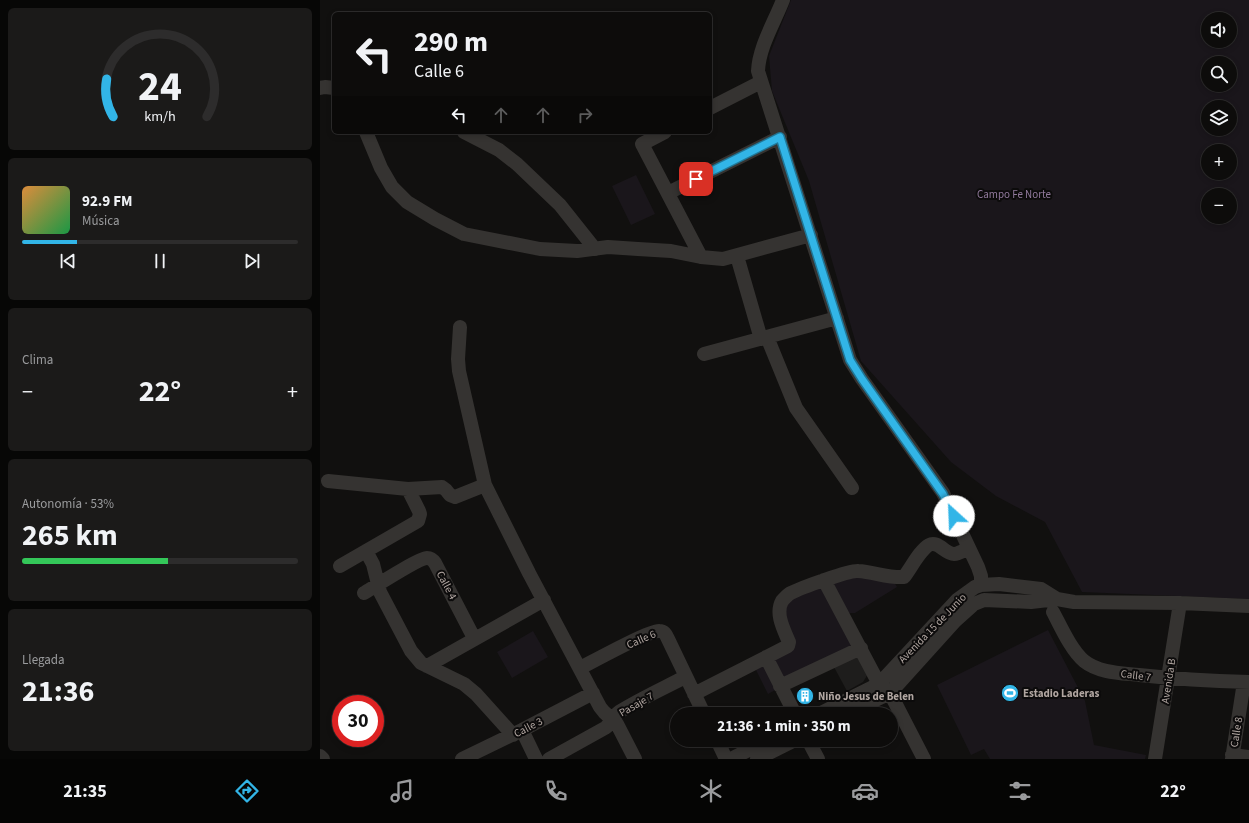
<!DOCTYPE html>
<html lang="es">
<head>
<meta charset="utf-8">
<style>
  :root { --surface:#0d0c0b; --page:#1b1a19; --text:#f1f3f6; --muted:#9a9b9d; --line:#2d2c2c; --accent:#32b5e7 }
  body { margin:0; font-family:"Source Sans 3",sans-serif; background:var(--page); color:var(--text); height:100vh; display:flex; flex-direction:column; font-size:15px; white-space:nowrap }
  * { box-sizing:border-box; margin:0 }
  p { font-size:13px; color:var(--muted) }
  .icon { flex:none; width:22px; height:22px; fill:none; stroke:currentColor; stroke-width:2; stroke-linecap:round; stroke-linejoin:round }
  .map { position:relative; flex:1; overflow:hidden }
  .side { display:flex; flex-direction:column; gap:8px; padding:8px; background:#070706; width:320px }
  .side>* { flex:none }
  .guide { position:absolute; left:12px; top:12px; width:380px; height:122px; border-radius:6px; box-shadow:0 2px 6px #0003,0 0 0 1px var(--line); background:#0d0c0b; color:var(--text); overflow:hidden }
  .tools { position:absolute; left:881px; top:12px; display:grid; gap:8px }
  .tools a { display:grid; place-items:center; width:36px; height:36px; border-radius:50%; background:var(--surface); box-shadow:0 2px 6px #0003,0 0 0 1px var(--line); font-size:20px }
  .speed { position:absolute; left:12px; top:695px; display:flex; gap:8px; font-size:20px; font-weight:700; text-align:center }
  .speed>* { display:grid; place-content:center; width:52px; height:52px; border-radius:50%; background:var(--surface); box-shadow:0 2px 6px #0003,0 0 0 1px var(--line); line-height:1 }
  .speed .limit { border:6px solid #d22; background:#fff; color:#111 }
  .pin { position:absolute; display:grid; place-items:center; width:34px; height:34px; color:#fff; margin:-17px; border-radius:8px; box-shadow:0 2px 6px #0006 }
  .me { position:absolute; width:44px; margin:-22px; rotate:335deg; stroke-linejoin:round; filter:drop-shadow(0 0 3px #0008) }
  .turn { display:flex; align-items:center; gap:14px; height:84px; padding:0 16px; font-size:18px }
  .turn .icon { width:52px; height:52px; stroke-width:2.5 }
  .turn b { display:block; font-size:28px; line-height:34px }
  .lanes { display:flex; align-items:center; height:38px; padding:0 16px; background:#0003; justify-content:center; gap:20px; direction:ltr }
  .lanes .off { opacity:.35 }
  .big { font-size:30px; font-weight:700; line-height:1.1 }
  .side .card { flex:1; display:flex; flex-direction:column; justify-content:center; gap:6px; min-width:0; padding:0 14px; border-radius:6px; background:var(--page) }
  .side .dial { align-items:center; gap:0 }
  .dial svg { height:104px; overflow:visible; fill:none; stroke:var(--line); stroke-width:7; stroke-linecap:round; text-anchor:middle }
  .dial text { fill:var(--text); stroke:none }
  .song { display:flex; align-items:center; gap:12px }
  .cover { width:48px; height:48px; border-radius:6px; background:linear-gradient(135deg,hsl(30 70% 55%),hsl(140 70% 35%)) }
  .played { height:4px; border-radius:2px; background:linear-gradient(90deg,var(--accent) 20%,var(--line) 20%) }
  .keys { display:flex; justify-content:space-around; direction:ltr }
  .heat { display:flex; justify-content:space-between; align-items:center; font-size:22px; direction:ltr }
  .charge { height:6px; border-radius:3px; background:linear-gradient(90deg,#34c759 53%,var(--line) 0) }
  .trip { position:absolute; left:350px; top:707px; width:228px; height:40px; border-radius:20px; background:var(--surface); box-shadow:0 2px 6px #0003,0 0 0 1px var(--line); font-weight:700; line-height:40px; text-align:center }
  .tabs { display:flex; height:64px; justify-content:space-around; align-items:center; background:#050504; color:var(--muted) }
  .tabs .icon { width:28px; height:28px }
  .tabs .selected { color:var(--accent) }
  .tabs b { font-size:18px; color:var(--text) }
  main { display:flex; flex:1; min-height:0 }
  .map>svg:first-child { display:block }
  .built { fill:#1e1d1c }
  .green { fill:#1a161b; fill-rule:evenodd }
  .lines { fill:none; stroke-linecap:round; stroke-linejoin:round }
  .minor { stroke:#353331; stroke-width:14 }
  .route-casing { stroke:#207696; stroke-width:10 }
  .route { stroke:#32b5e7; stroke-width:7 }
  .labels { text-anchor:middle; stroke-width:4; stroke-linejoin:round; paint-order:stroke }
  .park-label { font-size:11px; fill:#90799b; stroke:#0c0b0b }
  .street-label { font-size:11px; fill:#b1a6a1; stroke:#0c0b0b }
  .poi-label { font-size:11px; font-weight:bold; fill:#b1a6a1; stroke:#0c0b0b; text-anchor:start }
</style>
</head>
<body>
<main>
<section class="side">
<div class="card dial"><svg viewBox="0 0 100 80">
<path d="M14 69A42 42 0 1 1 86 69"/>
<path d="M14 69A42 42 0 0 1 9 40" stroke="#32b5e7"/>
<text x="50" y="56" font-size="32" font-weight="700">24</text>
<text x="50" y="72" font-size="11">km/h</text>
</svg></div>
<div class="card">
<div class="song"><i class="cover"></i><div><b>92.9 FM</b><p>Música</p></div></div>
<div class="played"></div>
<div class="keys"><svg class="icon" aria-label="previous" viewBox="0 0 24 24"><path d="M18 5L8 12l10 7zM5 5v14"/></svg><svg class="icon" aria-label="pause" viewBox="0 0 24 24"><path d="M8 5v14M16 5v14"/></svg><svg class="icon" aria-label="next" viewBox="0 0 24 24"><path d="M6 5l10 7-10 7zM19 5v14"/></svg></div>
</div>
<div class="card"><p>Clima</p>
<div class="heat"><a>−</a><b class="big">22°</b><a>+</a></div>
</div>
<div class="card"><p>Autonomía · 53%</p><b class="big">265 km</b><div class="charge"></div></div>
<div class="card"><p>Llegada</p><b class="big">21:36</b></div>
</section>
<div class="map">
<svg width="929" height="759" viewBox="0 0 929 759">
  <rect width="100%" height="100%" fill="#11100f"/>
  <path class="built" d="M 537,655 L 548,674 L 543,682 L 527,691 L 514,667 Z"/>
  <path class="green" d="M 471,0 L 929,0 L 929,599 L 762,592 L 725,522 L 676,496 L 631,462 L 541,361 L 489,181 L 452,91 L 449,56 ZM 888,19 L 910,19 L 910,41 L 888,41 ZM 888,63 L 910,63 L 910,85 L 888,85 ZM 888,107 L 910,107 L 910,129 L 888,129 ZM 888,151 L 910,151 L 910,173 L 888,173 ZM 888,195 L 910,195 L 910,217 L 888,217 Z
    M 316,175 L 335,214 L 311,225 L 292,186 Z
    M 524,575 L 574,582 L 577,587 L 535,613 L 528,613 L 524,609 L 512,581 Z
    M 502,586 L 534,644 L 463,680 L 452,657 L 474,647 L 463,603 Z
    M 728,630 L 765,701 L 774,745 L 826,755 L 825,759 L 670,759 L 664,749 L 651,755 L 617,685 Z
    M 213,631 L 228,657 L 192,678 L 177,652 Z
    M 445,665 L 457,689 L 448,694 L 436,670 Z"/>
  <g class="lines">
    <path class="minor" d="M 463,0 C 454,23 439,47 438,71 L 530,360 L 542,379 L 623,493 L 658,567 L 661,576 L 661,585
      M 0,88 L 5,87 L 14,88
      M 390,108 L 441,82
      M 46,132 L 61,168 L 72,187 L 87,202 L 115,219 L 144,234 L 220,249 L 257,251 L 288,247 L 318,249 L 351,251 L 381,257 L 403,259 L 491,235
      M 144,132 L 179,150 L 197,164 L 240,205 L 275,249
      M 345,132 L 322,144 L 381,257
      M 348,193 L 460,137
      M 417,256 L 441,339
      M 140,327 L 138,359 L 139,371 L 165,485 L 209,573 L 280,707 L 284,712 L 297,724 L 315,759
      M 447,337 L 476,408 L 532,488
      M 384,354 L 517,318
      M 8,481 L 88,489 L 122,487 L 126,490 L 130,495 L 135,497 L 165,485
      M 46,551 L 53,564 L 60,592 L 91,651 L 101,663 L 144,684 L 156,694 L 193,735
      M 20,566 L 98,521 L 100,514 L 99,511 L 88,489
      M 504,580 L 559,684 L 570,693 L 604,759
      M 44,593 C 54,587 99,558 107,558 C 111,558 113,560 115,563 L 154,638
      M 733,612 C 741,627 751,650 764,661 C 779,673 801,673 819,675 C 856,679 892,681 929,682
      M 446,657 L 475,714
      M 107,666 L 224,600
      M 260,668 C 272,662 330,630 339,631 C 345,631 346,635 348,639 L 384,714
      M 460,686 L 541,648
      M 374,694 L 468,646 L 469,642 C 464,630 455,614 462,601 C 464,599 468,594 471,593 C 480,588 530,570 538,571 C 554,572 568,578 584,577 C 591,568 600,550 609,545 C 618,540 625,554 634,554 C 639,554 644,550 648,548
      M 499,714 L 559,684 L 637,600 L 655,587 L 661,585 L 679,584 L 721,589 L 737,599 L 754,602 L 860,603 L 929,606
      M 527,714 L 570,693 L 635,621 L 654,604 L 664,600 L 711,602 L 737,599
      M 202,730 L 216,759
      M 397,740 L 406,759
      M 488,740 L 498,759
      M 912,755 L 929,757
      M 0,756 L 3,759
      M 142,759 L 202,730 L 273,693
      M 229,759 L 285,728 C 291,724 293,716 299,712 C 320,699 344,688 365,677
      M 411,759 L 448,740
      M 437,759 L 475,740
      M 835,759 L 860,603
      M 912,759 L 924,682"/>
  </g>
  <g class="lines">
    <defs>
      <path id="route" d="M 376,179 L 460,137 L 530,360 L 542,379 L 623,494 L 634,516"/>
    </defs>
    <use href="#route" class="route-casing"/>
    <use href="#route" class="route"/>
  </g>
  <defs>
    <symbol id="stadium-disc" viewBox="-11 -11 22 22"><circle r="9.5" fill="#32b5e7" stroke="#0c0b0b"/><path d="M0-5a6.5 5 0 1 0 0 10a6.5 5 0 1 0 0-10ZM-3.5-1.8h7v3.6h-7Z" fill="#fff"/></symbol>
    <symbol id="building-disc" viewBox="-11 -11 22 22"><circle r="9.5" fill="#32b5e7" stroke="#0c0b0b"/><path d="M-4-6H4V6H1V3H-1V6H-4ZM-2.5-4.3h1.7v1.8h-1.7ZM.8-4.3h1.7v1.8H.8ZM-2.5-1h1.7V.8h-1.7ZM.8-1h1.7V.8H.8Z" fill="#fff"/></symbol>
  </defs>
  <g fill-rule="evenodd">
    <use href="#stadium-disc" x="680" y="683" width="20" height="20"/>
    <use href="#building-disc" x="475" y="686" width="20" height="20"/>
  </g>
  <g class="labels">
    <g class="park-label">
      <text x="694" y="198">Campo Fe Norte</text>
    </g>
    <g class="street-label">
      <text transform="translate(127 585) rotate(62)" y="4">Calle 4</text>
      <text transform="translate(612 628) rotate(-46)" y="4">Avenida 15 de Junio</text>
      <text transform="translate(321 639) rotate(-23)" y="4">Calle 6</text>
      <text transform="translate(816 675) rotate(7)" y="4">Calle 7</text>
      <text transform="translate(848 681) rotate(-81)" y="4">Avenida B</text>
      <text transform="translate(316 704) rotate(-30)" y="4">Pasaje 7</text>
      <text transform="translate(208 727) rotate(-27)" y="4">Calle 3</text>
      <text transform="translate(916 732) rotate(-81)" y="4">Calle 8</text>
    </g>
    <g class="poi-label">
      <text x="703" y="697">Estadio Laderas</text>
      <text x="498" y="700">Niño Jesus de Belen</text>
    </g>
  </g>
</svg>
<div class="tools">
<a><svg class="icon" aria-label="sound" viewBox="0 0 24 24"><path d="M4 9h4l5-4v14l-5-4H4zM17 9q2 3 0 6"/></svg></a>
<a><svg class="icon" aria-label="search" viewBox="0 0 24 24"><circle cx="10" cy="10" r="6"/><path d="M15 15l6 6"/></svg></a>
<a><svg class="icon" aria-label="layers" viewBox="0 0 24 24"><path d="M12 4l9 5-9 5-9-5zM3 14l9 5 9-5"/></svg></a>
<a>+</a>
<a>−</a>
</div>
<div class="speed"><div class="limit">30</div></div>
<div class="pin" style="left:376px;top:179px;background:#d93025"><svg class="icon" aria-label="arrive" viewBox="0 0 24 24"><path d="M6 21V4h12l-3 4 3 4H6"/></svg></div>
<svg class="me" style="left:634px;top:516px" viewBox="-20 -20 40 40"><circle r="19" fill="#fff"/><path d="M0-13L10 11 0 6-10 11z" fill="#32b5e7"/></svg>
<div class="trip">21:36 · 1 min · 350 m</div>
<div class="guide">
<div class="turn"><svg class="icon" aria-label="left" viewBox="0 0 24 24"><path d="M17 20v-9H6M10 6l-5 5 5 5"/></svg><div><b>290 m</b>Calle 6</div></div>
<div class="lanes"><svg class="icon" aria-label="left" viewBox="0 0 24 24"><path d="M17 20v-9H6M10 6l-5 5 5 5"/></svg><svg class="icon off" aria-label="ahead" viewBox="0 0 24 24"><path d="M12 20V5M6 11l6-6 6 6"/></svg><svg class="icon off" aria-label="ahead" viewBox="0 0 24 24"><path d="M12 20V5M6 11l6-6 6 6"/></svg><svg class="icon off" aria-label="right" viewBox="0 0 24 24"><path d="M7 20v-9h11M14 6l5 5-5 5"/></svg></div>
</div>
</div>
</main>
<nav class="tabs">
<b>21:35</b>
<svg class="icon selected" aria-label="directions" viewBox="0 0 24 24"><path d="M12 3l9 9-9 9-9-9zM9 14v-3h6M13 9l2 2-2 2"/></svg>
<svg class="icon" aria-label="music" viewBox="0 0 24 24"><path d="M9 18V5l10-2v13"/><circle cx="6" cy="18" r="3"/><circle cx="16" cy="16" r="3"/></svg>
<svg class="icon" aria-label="phone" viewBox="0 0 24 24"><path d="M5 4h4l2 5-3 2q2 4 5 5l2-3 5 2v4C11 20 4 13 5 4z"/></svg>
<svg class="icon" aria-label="climate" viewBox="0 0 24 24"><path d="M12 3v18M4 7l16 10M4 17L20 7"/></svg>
<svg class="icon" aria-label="car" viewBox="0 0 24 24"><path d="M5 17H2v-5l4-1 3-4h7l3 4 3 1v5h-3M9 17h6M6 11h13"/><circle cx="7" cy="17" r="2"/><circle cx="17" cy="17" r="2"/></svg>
<svg class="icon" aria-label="filters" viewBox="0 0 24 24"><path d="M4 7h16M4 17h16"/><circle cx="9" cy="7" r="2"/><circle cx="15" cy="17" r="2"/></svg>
<b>22°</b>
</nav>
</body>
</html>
